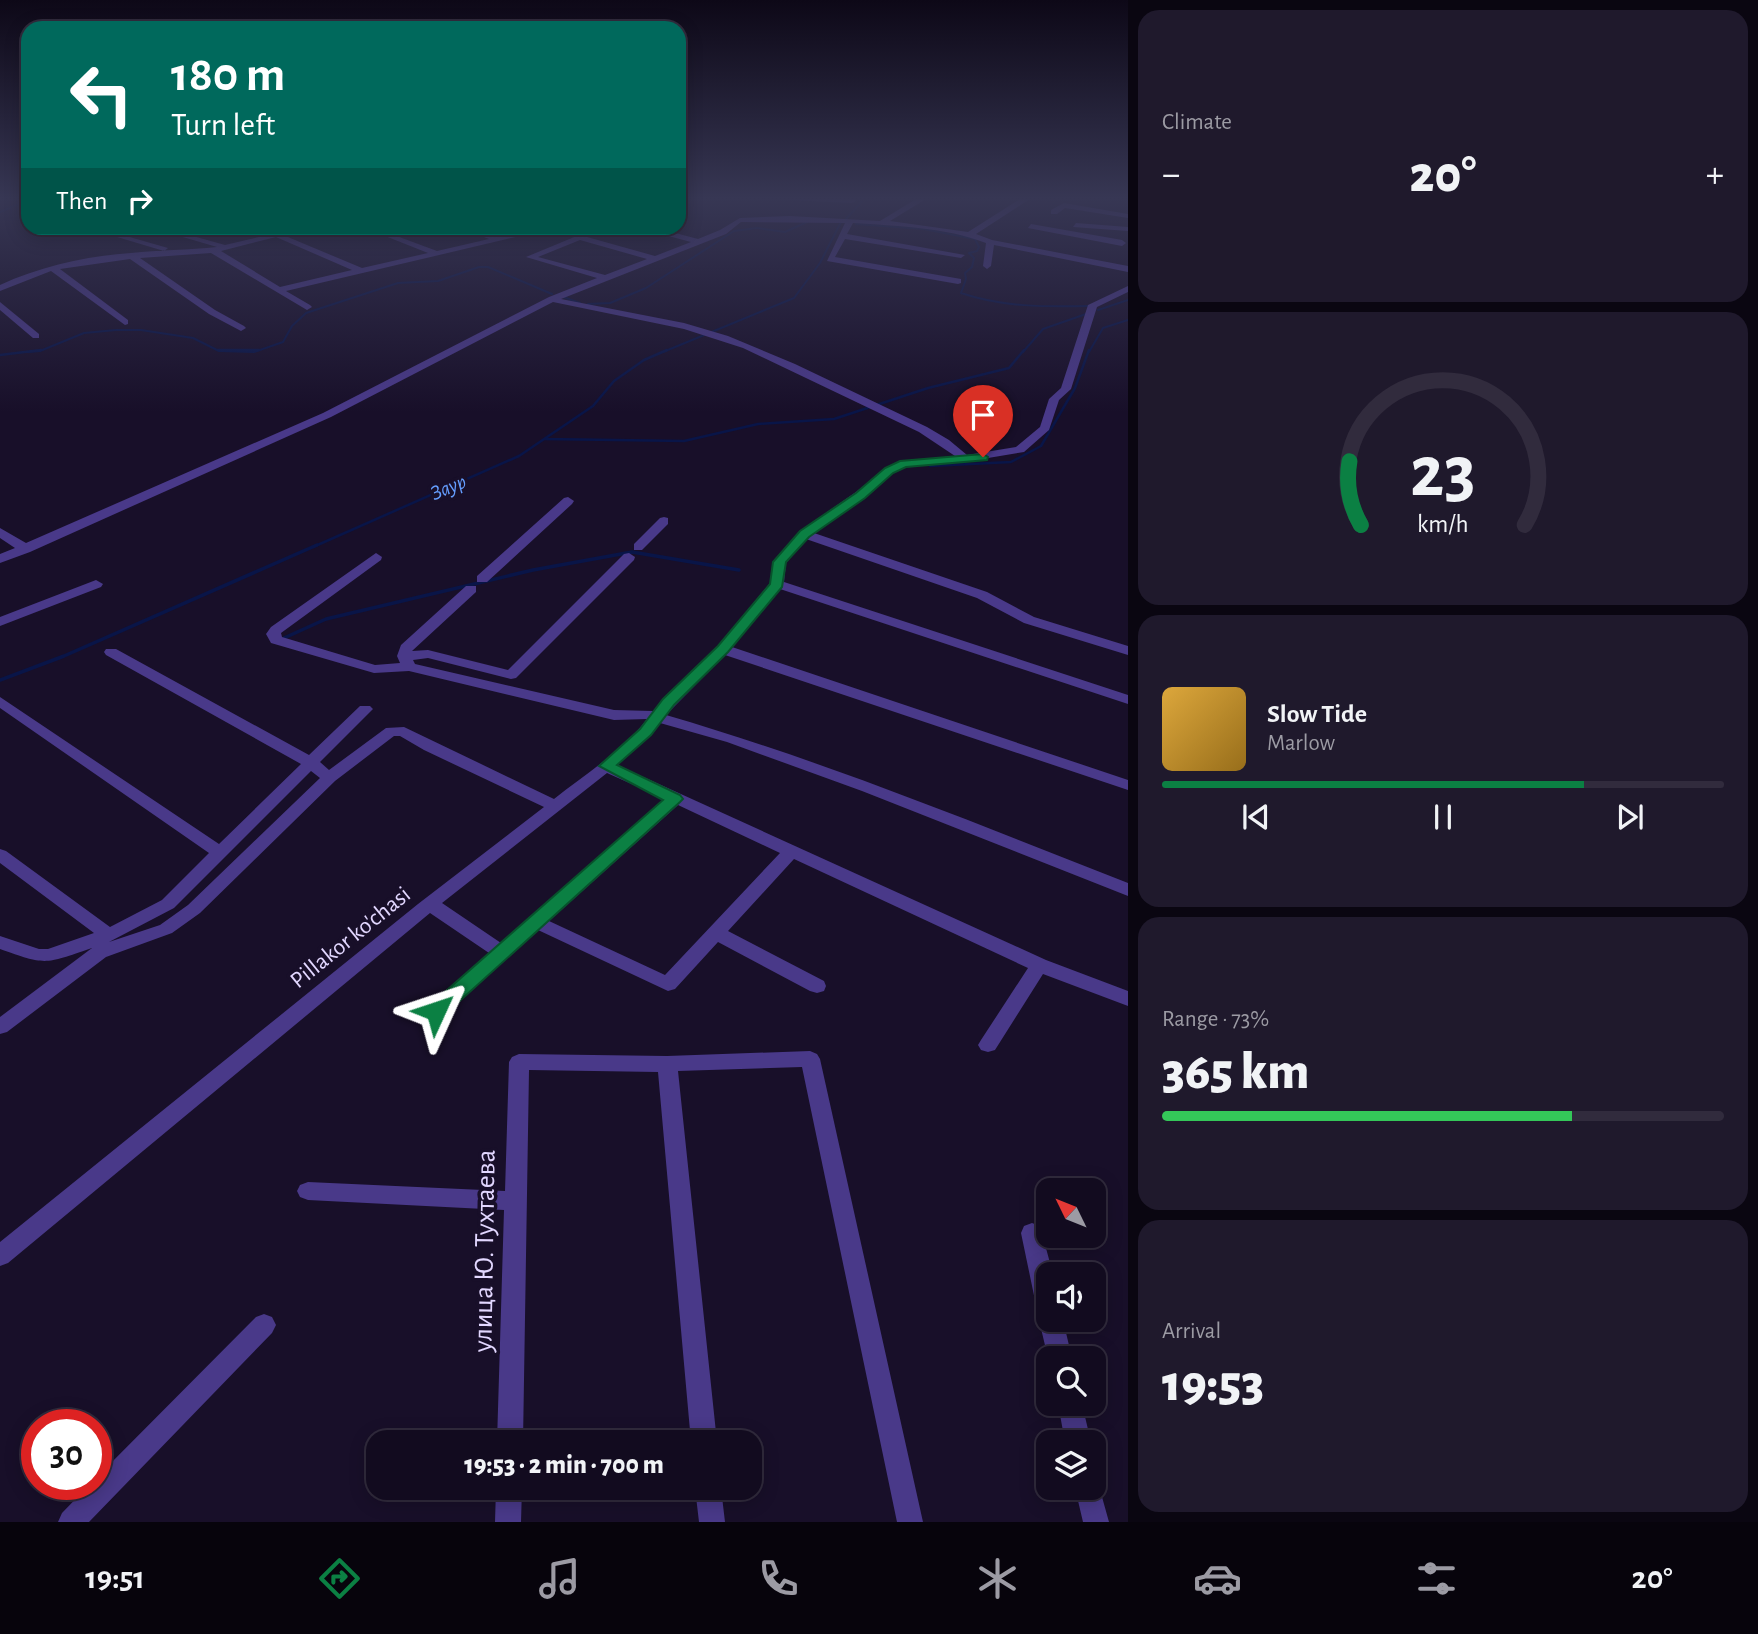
<!DOCTYPE html>
<html lang="en">
<head>
<meta charset="utf-8">
<style>
  :root { --surface:#120b1f; --page:#1f192c; --text:#f1f3f6; --muted:#9c9ba4; --line:#312b3d; --accent:#0b8043 }
  body { margin:0; font-family:"Alegreya Sans",sans-serif; background:var(--page); color:var(--text); height:100vh; display:flex; flex-direction:column; font-size:26px; white-space:nowrap }
  * { box-sizing:border-box; margin:0 }
  p { font-size:23px; color:var(--muted) }
  .icon { flex:none; width:38px; height:38px; fill:none; stroke:currentColor; stroke-width:2; stroke-linecap:round; stroke-linejoin:round }
  .map { position:relative; flex:1; overflow:hidden }
  .details { display:flex; flex-direction:column; gap:10px; padding:10px; background:#0a0611; width:630px }
  .details>* { flex:none }
  .banner { position:absolute; left:21px; top:21px; width:665px; height:214px; border-radius:21px; box-shadow:0 4px 18px #0003,0 0 0 2px var(--line); background:#00695c; color:#fff; overflow:hidden }
  .needle { width:46px; rotate:313deg }
  .buttons { position:absolute; left:1036px; top:1178px; display:grid; gap:14px }
  .buttons a { display:grid; place-items:center; width:70px; height:70px; border-radius:14px; background:var(--surface); box-shadow:0 4px 18px #0003,0 0 0 2px var(--line); font-size:35px }
  .speed { position:absolute; left:21px; top:1409px; display:flex; gap:14px; font-size:35px; font-weight:700; text-align:center }
  .speed>* { display:grid; place-content:center; width:91px; height:91px; border-radius:50%; background:var(--surface); box-shadow:0 4px 18px #0003,0 0 0 2px var(--line); line-height:1 }
  .speed .limit { border:10px solid #d22; background:#fff; color:#111 }
  .pin { position:absolute; display:grid; place-items:center; width:60px; height:60px; color:#fff; margin:-72px -30px; border-radius:50% 50% 50% 0; rotate:-45deg; box-shadow:0 0 7px #0007 }
  .pin .icon { rotate:45deg }
  .me { position:absolute; width:77px; margin:-38px; rotate:48deg; stroke-linejoin:round; filter:drop-shadow(0 0 5px #0008) }
  .turn { display:flex; align-items:center; gap:24px; height:147px; padding:0 35px; font-size:32px }
  .turn .icon { width:91px; height:91px; stroke-width:2.5 }
  .turn b { display:block; font-size:49px; line-height:60px }
  .then { display:flex; align-items:center; height:66px; padding:0 35px; background:#0003; gap:14px; font-size:26px }
  .big { font-size:52px; font-weight:800; line-height:1.1 }
  .details .widget { flex:1; display:flex; flex-direction:column; justify-content:center; gap:10px; min-width:0; padding:0 24px; border-radius:21px; background:var(--page) }
  .details .dial { align-items:center; gap:0 }
  .dial svg { height:182px; overflow:visible; fill:none; stroke:var(--line); stroke-width:7; stroke-linecap:round; text-anchor:middle }
  .dial text { fill:var(--text); stroke:none }
  .song { display:flex; align-items:center; gap:21px }
  .cover { width:84px; height:84px; border-radius:10px; background:linear-gradient(135deg,hsl(40 70% 55%),hsl(40 70% 35%)) }
  .played { height:7px; border-radius:4px; background:linear-gradient(90deg,var(--accent) 75%,var(--line) 75%) }
  .keys { display:flex; justify-content:space-around; direction:ltr }
  .heat { display:flex; justify-content:space-between; align-items:center; font-size:38px; direction:ltr }
  .charge { height:10px; border-radius:5px; background:linear-gradient(90deg,#34c759 73%,var(--line) 0) }
  .trip { position:absolute; left:366px; top:1430px; width:396px; height:70px; border-radius:21px; background:var(--surface); box-shadow:0 4px 18px #0003,0 0 0 2px var(--line); font-weight:800; line-height:70px; text-align:center }
  .tab-bar { display:flex; height:112px; justify-content:space-around; align-items:center; background:#07040c; color:var(--muted) }
  .tab-bar .icon { width:49px; height:49px }
  .tab-bar .current { color:var(--accent) }
  .tab-bar b { font-size:32px; color:var(--text) }
  main { display:flex; flex:1; min-height:0 }
  .map>svg:first-child { display:block }
  .lines { fill:none; stroke-linecap:round; stroke-linejoin:round }
  .stream-far2 { stroke:#091548; stroke-width:2 }
  .stream-far1 { stroke:#091548; stroke-width:2.5 }
  .stream { stroke:#091548; stroke-width:3.5 }
  .minor { fill:#493989; fill-rule:evenodd }
  .route { fill:#0b8043; stroke:#07532c; stroke-width:2 }
  .labels { text-anchor:middle; stroke-width:7; stroke-linejoin:round; paint-order:stroke }
  .far-water-label { font-size:21px; font-style:italic; fill:#659eff; stroke:#180f29 }
  .street-label { font-size:24px; fill:#e2d7ff; stroke:#180f29 }
  .near-street-label { font-size:28px; fill:#e2d7ff; stroke:#180f29 }
</style>
</head>
<body>
<main>
<div class="map">
<svg width="1128" height="1522" viewBox="0 0 1128 1522">
  <rect width="100%" height="100%" fill="#180f29"/>
  <g class="lines">
    <path class="stream-far2" d="M 0,212 L 28,200
      M 846,219 L 864,199
      M 856,224 L 924,229 L 975,239 L 979,247 L 977,251 L 969,253 L 974,258 L 972,267 L 965,273 L 966,279 L 961,293 C 1002,307 1045,307 1088,306
      M 563,297 L 580,303
      M 588,304 L 610,303 L 646,288 L 734,231 L 757,228 L 785,232 L 809,221
      M 1098,310 L 1128,300
      M 28,352 L 40,351 L 84,333 L 116,330 L 141,330 L 193,338 L 219,351 L 254,352 L 283,342 L 292,326 L 306,313 L 398,283 L 438,281 L 479,267 L 488,267 L 552,294
      M 663,352 L 794,298 L 820,263 L 841,222
      M 1023,352 L 1043,329 L 1086,314
      M 1089,352 L 1103,328 L 1128,320"/>
    <path class="stream-far1" d="M 218,350 L 259,350
      M 0,355 L 41,350
      M 545,439 L 684,441 L 758,424 L 834,419 L 928,388 L 1009,368 L 1024,350
      M 930,466 L 1011,462 L 1041,446 L 1075,388 L 1089,350
      M 313,547 L 519,456 L 593,406 L 614,381 L 644,360 L 667,350"/>
    <path class="stream" d="M 284,638 L 326,619 L 533,570 L 632,552 L 739,570
      M 0,680 L 64,656 L 317,545"/>
    <path class="minor" d="M 771,199 L 855,199 L 856,201 L 852,203 Z
      M 916,199 L 926,199 L 890,221 L 968,232 L 1020,199 L 1030,199 L 976,234 L 992,240 L 1128,266 L 1128,272 L 994,245 L 991,266 L 987,269 L 983,266 L 986,243 C 945,227 896,226 853,223 L 847,234 L 965,255 L 961,258 L 845,239 L 835,257 L 961,279 L 961,283 L 958,284 L 827,261 L 845,223 L 741,222 L 726,234 L 561,299 L 684,323 L 728,336 L 795,364 L 927,427 L 949,440 L 967,455 L 1016,447 L 1040,427 L 1049,399 L 1061,388 L 1088,305 L 1128,286 L 1128,292 L 1097,307 L 1071,389 L 1059,400 L 1049,430 L 1024,452 L 964,462 L 906,466 L 893,473 L 814,533 L 987,592 L 1034,617 L 1128,646 L 1128,655 L 1024,623 L 977,598 L 806,539 L 786,563 L 784,582 L 1128,695 L 1128,704 L 780,589 L 732,647 L 1128,780 L 1128,790 L 725,655 L 666,715 C 824,761 975,823 1128,883 L 1128,896 L 862,791 L 727,742 L 660,723 L 650,735 L 617,765 L 1046,960 L 1128,991 L 1128,1006 L 1043,974 L 995,1050 L 988,1052 L 981,1050 L 978,1045 L 981,1040 L 1028,968 L 794,859 L 728,931 L 824,981 L 826,986 L 824,991 L 817,993 L 810,991 L 718,942 L 675,989 L 668,991 L 538,930 L 443,1016 L 436,1018 L 429,1016 L 426,1011 L 429,1006 L 489,953 L 430,913 L 8,1263 L 0,1266 L 0,1242 L 418,904 L 544,807 L 424,750 L 400,736 L 394,736 L 335,781 L 200,913 L 172,933 L 106,957 L 7,1032 L 0,1034 L 0,1017 L 92,948 C 45,964 47,966 0,949 L 0,936 L 39,949 L 48,949 L 94,933 L 0,863 L 0,849 L 6,851 L 110,927 L 162,900 L 209,853 L 0,708 L 0,697 L 219,844 L 301,764 L 106,655 L 104,652 L 106,649 L 116,649 L 309,755 L 360,706 L 370,706 L 373,709 L 320,762 L 329,770 L 386,728 L 404,727 L 554,799 C 585,774 623,751 647,719 L 614,720 L 409,671 L 374,673 L 271,643 L 266,634 L 271,627 L 376,553 L 382,557 L 381,560 L 281,633 L 282,637 L 375,665 L 400,663 L 397,656 L 401,645 L 466,586 L 476,586 L 476,592 L 412,651 L 428,650 L 508,670 L 624,554 L 629,553 L 635,557 L 634,560 L 516,678 L 511,679 L 428,658 L 413,660 L 415,664 L 614,710 L 653,711 L 718,646 L 770,583 L 774,562 L 800,531 L 856,492 L 885,469 L 900,461 L 955,456 L 919,432 L 743,348 L 684,329 L 553,302 L 331,417 L 30,552 L 0,563 L 0,554 L 15,548 L 0,538 L 0,528 L 26,543 L 323,413 L 549,297 L 597,278 L 526,257 L 596,228 L 606,228 L 587,237 L 655,256 L 691,242 L 661,234 L 661,230 L 664,230 L 698,239 L 720,230 L 740,218 L 790,216 L 880,221 ZM 580,240 L 647,259 L 605,275 L 538,257 ZM 311,771 L 320,778 L 188,905 L 160,925 L 109,942 L 174,908 ZM 607,773 L 665,799 L 501,943 L 442,903 ZM 678,805 L 780,853 L 665,975 L 549,921 Z
      M 1064,203 L 1128,214 L 1128,218 L 1065,208 L 1057,214 L 1051,214 L 1051,210 Z
      M 1076,223 L 1128,227 L 1128,231 L 1073,227 Z
      M 1031,224 L 1122,240 L 1126,243 L 1122,246 L 1028,228 Z
      M 87,228 L 98,228 L 168,248 L 164,251 Z
      M 152,228 L 164,228 L 225,245 L 259,237 L 228,228 C 241,228 258,236 270,234 C 280,232 288,228 299,228 L 283,235 L 362,268 L 428,253 L 365,228 L 375,228 L 437,251 L 489,239 L 462,228 C 476,228 487,237 500,237 C 518,237 535,226 554,228 L 286,291 L 310,305 L 312,307 L 307,310 L 211,253 L 140,258 L 215,310 L 244,326 L 246,328 L 241,331 L 209,314 L 130,259 L 60,269 L 128,320 L 128,324 L 125,325 L 51,271 L 0,291 L 0,285 C 41,266 87,256 131,253 C 159,250 189,250 217,247 ZM 276,237 L 352,270 L 280,287 L 221,251 Z
      M 0,302 L 39,334 L 39,338 L 33,338 L 0,310 Z
      M 568,497 L 574,501 L 572,504 L 487,582 L 477,582 L 477,576 L 564,498 Z
      M 664,517 L 668,518 L 668,524 L 642,550 L 634,550 L 634,544 L 660,518 Z
      M 96,580 L 103,584 L 101,587 L 0,626 L 0,617 Z
      M 810,1051 L 817,1054 L 820,1059 L 923,1522 L 897,1522 L 802,1067 L 678,1071 L 717,1442 L 691,1442 L 658,1072 L 529,1070 L 523,1442 L 497,1442 L 504,1210 L 308,1200 L 300,1197 L 297,1191 L 300,1185 L 308,1182 L 505,1191 L 509,1062 L 512,1057 L 519,1054 L 667,1056 Z
      M 1032,1223 L 1040,1226 L 1053,1274 L 1048,1274 L 1048,1320 L 1063,1320 L 1072,1358 L 1048,1358 L 1039,1320 L 1042,1313 L 1036,1305 L 1021,1233 L 1024,1226 Z
      M 264,1314 L 272,1317 L 276,1325 L 272,1333 L 89,1522 L 58,1522 L 62,1513 L 90,1484 L 96,1484 L 96,1478 L 256,1317 Z
      M 1058,1404 L 1082,1404 L 1091,1442 L 1065,1442 Z
      M 1094,1477 L 1097,1479 L 1109,1522 L 1083,1522 L 1075,1488 L 1094,1488 Z
      M 496,1488 L 522,1488 L 521,1522 L 495,1522 Z
      M 695,1488 L 721,1488 L 725,1522 L 699,1522 Z"/>
  </g>
  <linearGradient id="sky" x2="0" y2="1"><stop stop-color="#0d0817"/><stop offset="0.48" stop-color="#373754"/><stop offset="1" stop-color="#373754" stop-opacity="0"/></linearGradient>
  <rect width="1128" height="412" fill="url(#sky)"/>
  <path class="route" d="M 983,454 L 988,457 L 987,460 L 906,467 L 893,473 L 865,498 L 809,537 L 786,562 L 782,587 L 728,652 L 674,705 L 651,735 L 617,765 L 680,795 L 683,799 L 680,802 L 443,1016 L 436,1018 L 429,1016 L 426,1011 L 429,1006 L 663,800 L 599,766 L 640,729 L 663,699 L 718,646 L 770,584 L 773,562 L 800,531 L 856,493 L 885,468 L 900,461 Z"/>
  <g class="labels">
    <g class="far-water-label">
      <text transform="translate(448 487) rotate(-23)" y="7">Заур</text>
    </g>
    <g class="street-label">
      <text transform="translate(350 937) rotate(-39)" y="8">Pillakor ko'chasi</text>
    </g>
    <g class="near-street-label">
      <text transform="translate(483 1251) rotate(-89)" y="10">улица Ю. Тухтаева</text>
    </g>
  </g>
</svg>
<div class="buttons">
<a><svg class="needle" viewBox="-14 -14 28 28"><path d="M0-13l5 13h-10z" fill="#e53935"/><path d="M0 13l5-13h-10z" fill="#9c9ba4"/></svg></a>
<a><svg class="icon" aria-label="sound" viewBox="0 0 24 24"><path d="M4 9h4l5-4v14l-5-4H4zM17 9q2 3 0 6"/></svg></a>
<a><svg class="icon" aria-label="search" viewBox="0 0 24 24"><circle cx="10" cy="10" r="6"/><path d="M15 15l6 6"/></svg></a>
<a><svg class="icon" aria-label="layers" viewBox="0 0 24 24"><path d="M12 4l9 5-9 5-9-5zM3 14l9 5 9-5"/></svg></a>
</div>
<div class="speed"><div class="limit">30</div></div>
<div class="pin" style="left:983px;top:457px;background:#d93025"><svg class="icon" aria-label="arrive" viewBox="0 0 24 24"><path d="M6 21V4h12l-3 4 3 4H6"/></svg></div>
<svg class="me" style="left:436px;top:1011px" viewBox="-20 -20 40 40"><path d="M0-17L14 15 0 8-14 15z" fill="#0b8043" stroke="#fff" stroke-width="4"/></svg>
<div class="trip">19:53 · 2 min · 700 m</div>
<div class="banner">
<div class="turn"><svg class="icon" aria-label="left" viewBox="0 0 24 24"><path d="M17 20v-9H6M10 6l-5 5 5 5"/></svg><div><b>180 m</b>Turn left</div></div>
<div class="then">Then<svg class="icon" aria-label="right" viewBox="0 0 24 24"><path d="M7 20v-9h11M14 6l5 5-5 5"/></svg></div>
</div>
</div>
<section class="details">
<div class="widget"><p>Climate</p>
<div class="heat"><a>−</a><b class="big">20°</b><a>+</a></div>
</div>
<div class="widget dial"><svg viewBox="0 0 100 80">
<path d="M14 69A42 42 0 1 1 86 69"/>
<path d="M14 69A42 42 0 0 1 9 41" stroke="#0b8043"/>
<text x="50" y="56" font-size="32" font-weight="700">23</text>
<text x="50" y="72" font-size="11">km/h</text>
</svg></div>
<div class="widget">
<div class="song"><i class="cover"></i><div><b>Slow Tide</b><p>Marlow</p></div></div>
<div class="played"></div>
<div class="keys"><svg class="icon" aria-label="previous" viewBox="0 0 24 24"><path d="M18 5L8 12l10 7zM5 5v14"/></svg><svg class="icon" aria-label="pause" viewBox="0 0 24 24"><path d="M8 5v14M16 5v14"/></svg><svg class="icon" aria-label="next" viewBox="0 0 24 24"><path d="M6 5l10 7-10 7zM19 5v14"/></svg></div>
</div>
<div class="widget"><p>Range · 73%</p><b class="big">365 km</b><div class="charge"></div></div>
<div class="widget"><p>Arrival</p><b class="big">19:53</b></div>
</section>
</main>
<nav class="tab-bar">
<b>19:51</b>
<svg class="icon current" aria-label="directions" viewBox="0 0 24 24"><path d="M12 3l9 9-9 9-9-9zM9 14v-3h6M13 9l2 2-2 2"/></svg>
<svg class="icon" aria-label="music" viewBox="0 0 24 24"><path d="M9 18V5l10-2v13"/><circle cx="6" cy="18" r="3"/><circle cx="16" cy="16" r="3"/></svg>
<svg class="icon" aria-label="phone" viewBox="0 0 24 24"><path d="M5 4h4l2 5-3 2q2 4 5 5l2-3 5 2v4C11 20 4 13 5 4z"/></svg>
<svg class="icon" aria-label="climate" viewBox="0 0 24 24"><path d="M12 3v18M4 7l16 10M4 17L20 7"/></svg>
<svg class="icon" aria-label="car" viewBox="0 0 24 24"><path d="M5 17H2v-5l4-1 3-4h7l3 4 3 1v5h-3M9 17h6M6 11h13"/><circle cx="7" cy="17" r="2"/><circle cx="17" cy="17" r="2"/></svg>
<svg class="icon" aria-label="filters" viewBox="0 0 24 24"><path d="M4 7h16M4 17h16"/><circle cx="9" cy="7" r="2"/><circle cx="15" cy="17" r="2"/></svg>
<b>20°</b>
</nav>
</body>
</html>
